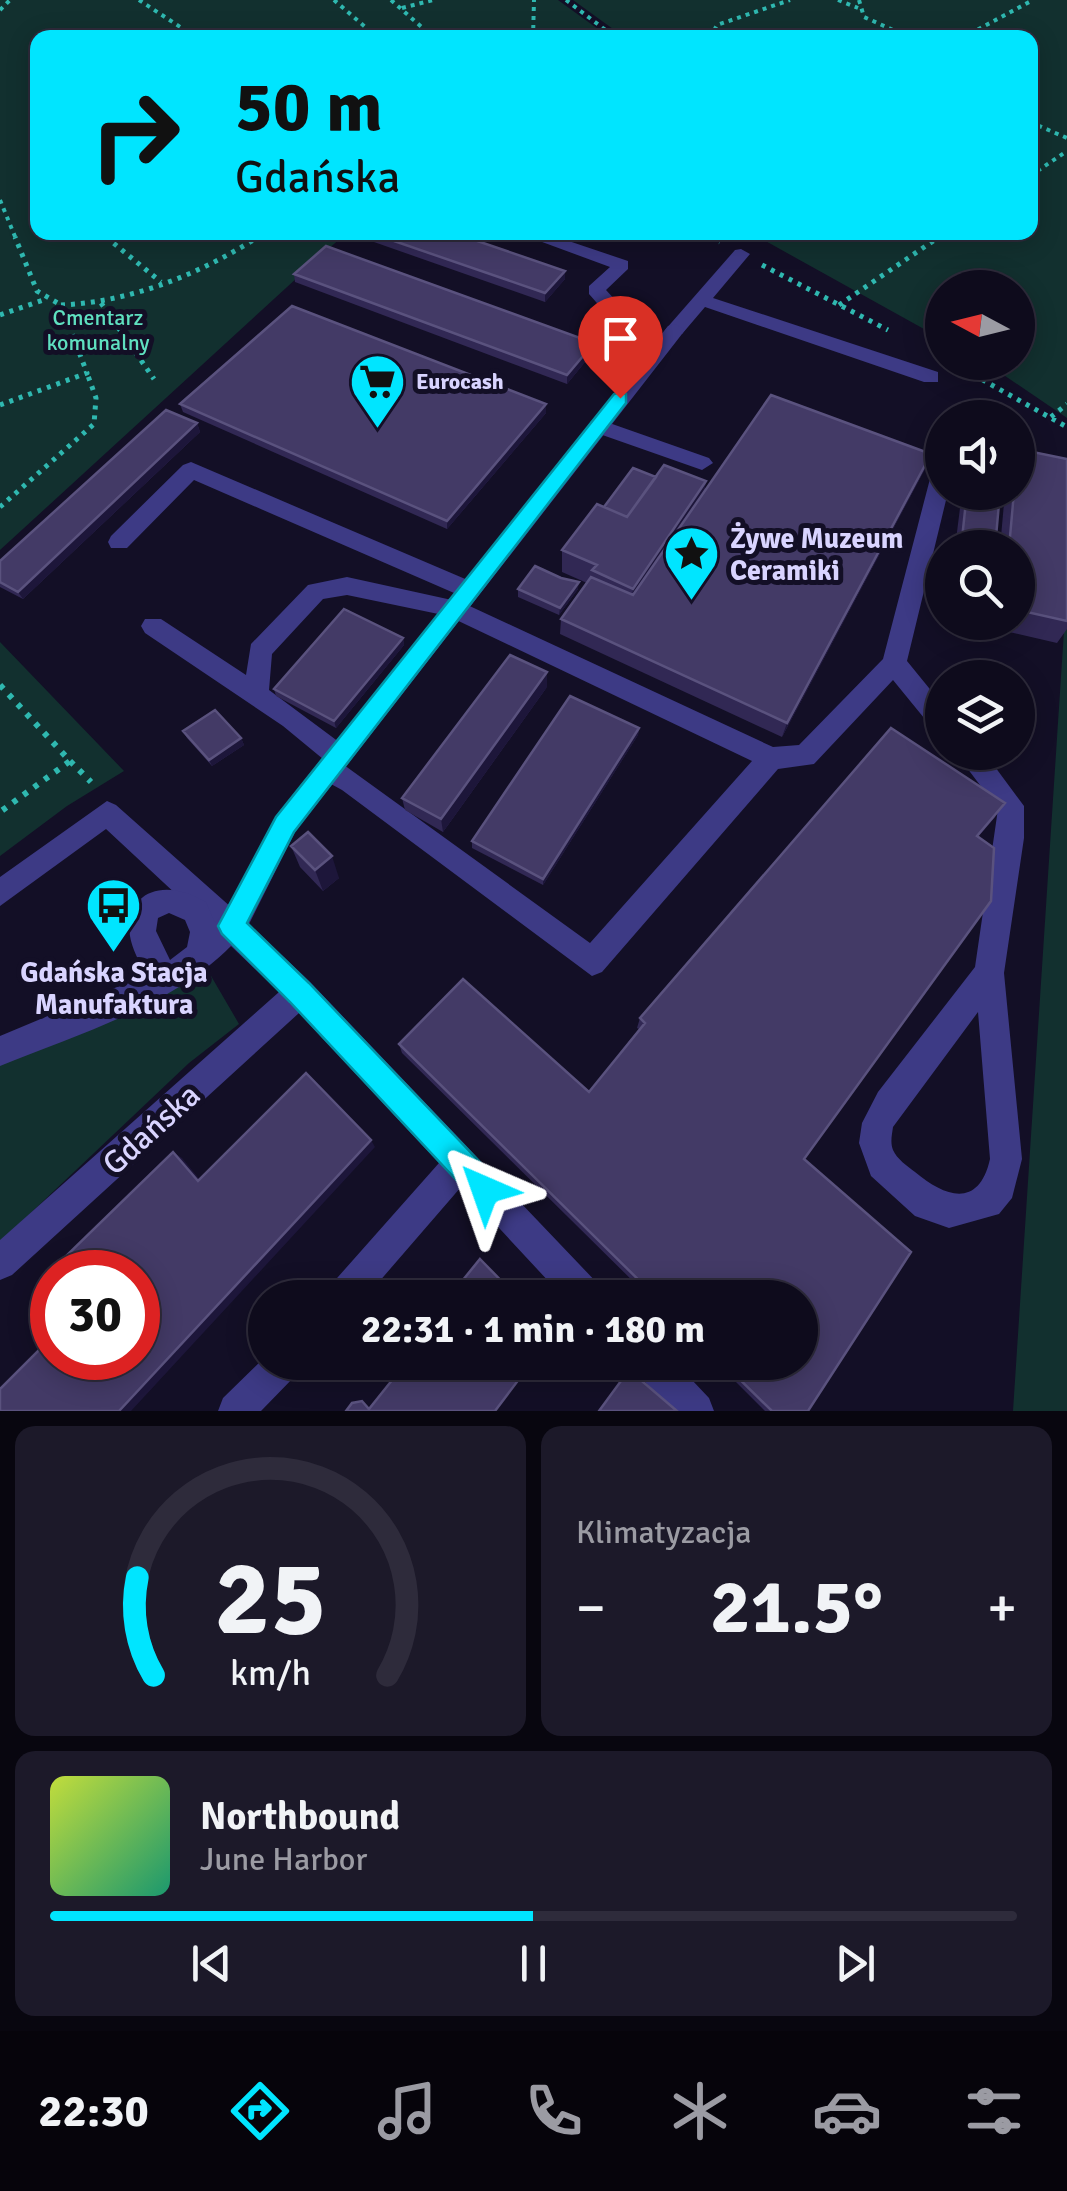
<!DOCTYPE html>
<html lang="pl">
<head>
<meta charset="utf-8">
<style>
  :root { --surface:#0e0b1c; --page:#1c1929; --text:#f1f3f6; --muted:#9b9ba3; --line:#2e2b3b; --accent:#00e5ff }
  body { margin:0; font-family:Signika,sans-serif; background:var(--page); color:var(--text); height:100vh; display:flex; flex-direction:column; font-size:38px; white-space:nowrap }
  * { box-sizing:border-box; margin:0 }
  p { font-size:32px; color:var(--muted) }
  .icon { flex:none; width:55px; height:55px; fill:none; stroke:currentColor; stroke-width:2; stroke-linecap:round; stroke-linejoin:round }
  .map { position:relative; height:1411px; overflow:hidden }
  .side { display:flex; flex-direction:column; gap:15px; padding:15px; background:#08060f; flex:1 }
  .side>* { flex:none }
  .hud { position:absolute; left:30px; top:30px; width:1008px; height:210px; border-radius:20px; box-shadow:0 5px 25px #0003,0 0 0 2px var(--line); background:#00e5ff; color:#111; overflow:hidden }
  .needle { width:65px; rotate:277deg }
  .tools { position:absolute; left:925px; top:270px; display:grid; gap:20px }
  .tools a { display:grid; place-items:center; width:110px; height:110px; border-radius:50%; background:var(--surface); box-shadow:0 5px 25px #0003,0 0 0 2px var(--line); font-size:50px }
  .speed { position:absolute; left:30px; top:1250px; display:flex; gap:20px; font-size:50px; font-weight:700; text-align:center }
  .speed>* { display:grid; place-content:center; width:130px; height:130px; border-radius:50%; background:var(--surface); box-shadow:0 5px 25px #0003,0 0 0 2px var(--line); line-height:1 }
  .speed .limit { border:15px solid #d22; background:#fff; color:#111 }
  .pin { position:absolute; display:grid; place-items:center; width:85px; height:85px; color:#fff; margin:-102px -42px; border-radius:50% 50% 50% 0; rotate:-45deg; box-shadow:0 0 10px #0007 }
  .pin .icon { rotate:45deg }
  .me { position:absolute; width:110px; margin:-55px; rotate:317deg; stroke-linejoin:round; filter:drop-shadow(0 0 8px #0008) }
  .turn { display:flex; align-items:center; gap:35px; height:210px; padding:0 40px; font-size:45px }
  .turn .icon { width:130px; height:130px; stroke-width:2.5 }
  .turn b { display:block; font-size:70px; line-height:85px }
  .big { font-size:75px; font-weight:800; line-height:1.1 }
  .side .tile { flex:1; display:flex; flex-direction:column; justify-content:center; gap:15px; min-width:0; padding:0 35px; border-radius:20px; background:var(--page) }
  .side .dial { align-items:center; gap:0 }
  .dial svg { height:260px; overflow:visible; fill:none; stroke:var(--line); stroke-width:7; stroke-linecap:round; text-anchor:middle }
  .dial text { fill:var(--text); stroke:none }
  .song { display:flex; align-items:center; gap:30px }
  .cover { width:120px; height:120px; border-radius:15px; background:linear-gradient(135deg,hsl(70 70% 55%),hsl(160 70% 35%)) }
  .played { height:10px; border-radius:5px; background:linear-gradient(90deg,var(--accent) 50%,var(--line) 50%) }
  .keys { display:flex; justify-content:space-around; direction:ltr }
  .heat { display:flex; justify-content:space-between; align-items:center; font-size:55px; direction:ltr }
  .side .tiles { flex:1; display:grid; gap:15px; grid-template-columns:1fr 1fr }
  .tile:last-child { grid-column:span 2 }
  .trip { position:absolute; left:248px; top:1280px; width:570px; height:100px; border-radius:50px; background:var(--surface); box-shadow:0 5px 25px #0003,0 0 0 2px var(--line); font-weight:800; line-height:100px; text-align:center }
  .dock { display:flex; height:160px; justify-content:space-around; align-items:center; background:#06040b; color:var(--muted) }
  .dock .icon { width:70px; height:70px }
  .dock .selected { color:var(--accent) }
  .dock b { font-size:45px; color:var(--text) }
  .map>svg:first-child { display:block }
  .green { fill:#12302f }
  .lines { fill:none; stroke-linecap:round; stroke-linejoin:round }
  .path-far2 { stroke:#2fb8b0; stroke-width:4; stroke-dasharray:4 5; stroke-linecap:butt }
  .path-far1 { stroke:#2fb8b0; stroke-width:5; stroke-dasharray:4 6; stroke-linecap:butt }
  .path { stroke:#2fb8b0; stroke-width:6; stroke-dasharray:5 8; stroke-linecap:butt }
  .lane { fill:#3d3a85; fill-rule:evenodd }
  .street { fill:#3d3a85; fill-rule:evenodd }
  .wall { fill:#312854 }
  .shaded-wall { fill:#1d163a }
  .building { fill:#433a66; stroke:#5a527e; stroke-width:2.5 }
  .route { fill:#00e5ff; stroke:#0095a6; stroke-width:2.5 }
  .labels { text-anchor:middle; stroke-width:10; stroke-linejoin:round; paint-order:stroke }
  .far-park-label { font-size:22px; fill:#5fe0c0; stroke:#130f26 }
  .far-poi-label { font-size:22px; font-weight:bold; fill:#d9d4ff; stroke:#130f26; text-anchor:start }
  .poi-label { font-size:28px; font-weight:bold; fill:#d9d4ff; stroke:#130f26; text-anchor:start }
  .near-street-label { font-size:32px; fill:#d9d4ff; stroke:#130f26 }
</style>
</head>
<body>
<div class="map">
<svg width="1067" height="1411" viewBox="0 0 1067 1411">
  <rect width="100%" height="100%" fill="#130f26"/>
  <path class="green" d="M 0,0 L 558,0 L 609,37 L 38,38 L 38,232 L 346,233 L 0,550 Z
    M 573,0 L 1067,0 L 1067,418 L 986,363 L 1018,362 L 1018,288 L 942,288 L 942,339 L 751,233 L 1030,232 L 1030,38 L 624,37 Z
    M 1067,585 L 1067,1411 L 1013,1411 Z
    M 0,642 L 124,771 L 67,806 L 0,856 Z
    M 200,957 L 239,1024 L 189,1063 L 0,1242 L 0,1045 Z"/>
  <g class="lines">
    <path class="path-far2" d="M 139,0 L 197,38
      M 334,0 L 378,38
      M 391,0 L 434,38
      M 566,0 L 616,38
      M 838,0 L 858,8
      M 859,0 L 864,17 L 911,38
      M 402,8 L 433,0
      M 0,10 L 10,0
      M 533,38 L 534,0
      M 710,38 L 717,25 L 790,0
      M 962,38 L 1033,0
      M 1030,122 L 1067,138
      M 1030,176 L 1067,151
      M 0,200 L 16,239
      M 100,232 L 109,239
      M 702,232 L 715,239
      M 254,239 L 266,232
      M 935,239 L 946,232"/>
    <path class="path-far1" d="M 106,237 L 161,282
      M 711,237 L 720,242
      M 762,265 L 888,330
      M 101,303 L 154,379
      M 61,305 C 131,302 200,274 258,237
      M 839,305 L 939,237
      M 0,315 L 46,299
      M 956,365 L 1067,427
      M 0,405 L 87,373 L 61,305 L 37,291 L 15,237
      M 1051,417 L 1067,404
      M 0,507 L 94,424 L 96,398 L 87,373"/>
    <path class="path" d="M 0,685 L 70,761 L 0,812
      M 70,761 L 91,782"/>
    <path class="lane" d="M 515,232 L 542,232 L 628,261 L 628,269 L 606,290 L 638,325 L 670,340 L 670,348 C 636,354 609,316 589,294 L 589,286 L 610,267 Z
      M 741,249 L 750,254 L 713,298 L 938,372 L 938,382 L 924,382 L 705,307 L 682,334 L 668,334 L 665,330 L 735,250 Z
      M 598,419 L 709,458 L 713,463 L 702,470 L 591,431 L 588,426 L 591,421 Z
      M 191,462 L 477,584 L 481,590 L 477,596 L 461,596 L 194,480 L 127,548 L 111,548 L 108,542 L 111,536 L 183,465 Z
      M 942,467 L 942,492 L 948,492 L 907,661 L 942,704 L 942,732 L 933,729 L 893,680 L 814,764 L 778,769 L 602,972 L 592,976 L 342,790 L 318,777 L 314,769 L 323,759 L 283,726 L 145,633 L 141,626 L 145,619 L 161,619 L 246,675 L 251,644 L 308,585 L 347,577 L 461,602 L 773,747 L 799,745 L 883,659 L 931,475 ZM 347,595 L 448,616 L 752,761 L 590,943 L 344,765 L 351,756 L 347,748 L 269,690 L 272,654 L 323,599 Z
      M 955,752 L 984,752 L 1024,806 L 1024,838 L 1004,973 L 1022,1159 L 1012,1198 L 999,1214 L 949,1228 L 915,1216 L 871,1176 L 859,1143 L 862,1123 L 878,1092 L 975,967 L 998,809 ZM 978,1012 L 990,1159 C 979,1208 946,1198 915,1172 C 907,1166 897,1159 893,1150 C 890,1142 892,1135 893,1127 Z
      M 107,801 L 116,805 L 241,916 L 245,926 L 241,936 L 231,939 L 221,936 L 106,829 L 0,906 L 0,877 Z"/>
    <path class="street" d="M 675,324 L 685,330 L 682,334 L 295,832 L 249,924 L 310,982 L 600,1286 L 605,1298 L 564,1298 L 461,1187 L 365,1298 L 325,1298 L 330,1286 L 439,1163 L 299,1013 L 12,1275 L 0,1280 L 0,1240 L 279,992 L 231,946 C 171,1007 78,1034 0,1066 L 0,1036 L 129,982 L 142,966 C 107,909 149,868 206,902 L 215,923 C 243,893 258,852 276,816 L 668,326 ZM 169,913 L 185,920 L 190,932 L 187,947 L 170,960 L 156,931 L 158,918 Z
      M 265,1357 L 265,1362 L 302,1362 L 297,1374 L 261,1411 L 218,1411 L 223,1398 Z
      M 633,1362 L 675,1362 L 709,1398 L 714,1411 L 671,1411 L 638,1374 Z"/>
  </g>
  <path class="wall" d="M 354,232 L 451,232 L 565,271 L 565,279 L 545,302 L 354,235 Z
    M 294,274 L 594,351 L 567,384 L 295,282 Z
    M 180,404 L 546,404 L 546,413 L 447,529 L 183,412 Z
    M 197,423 L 200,432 L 23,599 L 0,587 L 0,561 Z
    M 1067,459 L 1067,629 L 1057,643 L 992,628 L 993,622 L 1018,622 L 1018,548 L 1000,548 L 1005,492 L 1018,492 Z
    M 925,469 L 782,737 L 560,634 L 561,619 L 587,583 L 562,572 L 562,550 L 656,477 L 706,481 L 704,492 Z
    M 962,492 L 1000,492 L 995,548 L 955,548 Z
    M 561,578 L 578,589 L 559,615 L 518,597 L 518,589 Z
    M 403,638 L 404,645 L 336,728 L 276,696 L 274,689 Z
    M 547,687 L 443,832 L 405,810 L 402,798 Z
    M 639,728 L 638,735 L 543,885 L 472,848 L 472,841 Z
    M 183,731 L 241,738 L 244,745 L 212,766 L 187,738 Z
    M 996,816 L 978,837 L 804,1159 L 808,1411 L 765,1411 L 716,1362 L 800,1362 L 800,1298 L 650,1298 L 402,1053 L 399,1044 L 589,1092 L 639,1029 L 637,1028 L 640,1018 Z
    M 291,846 L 339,878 L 323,891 L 300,867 Z"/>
  <path class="shaded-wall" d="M 565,271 L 565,279 L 545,302 L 545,293 Z
    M 594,343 L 594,351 L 567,384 L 567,375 Z
    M 546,404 L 546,413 L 447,529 L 447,521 Z
    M 197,423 L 200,432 L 23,599 L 18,592 Z
    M 931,454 L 925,469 L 782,737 L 787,723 Z
    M 706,481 L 702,504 L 631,610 L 633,589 Z
    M 579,582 L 578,589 L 559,615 L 560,608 Z
    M 403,638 L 404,645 L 336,728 L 334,721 Z
    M 547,672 L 547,687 L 443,832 L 441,819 Z
    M 639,728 L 638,735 L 543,885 L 543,879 Z
    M 241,738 L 244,745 L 212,766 L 209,760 Z
    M 332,856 L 339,878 L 323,891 L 315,870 Z
    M 371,1140 L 375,1147 L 131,1411 L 119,1411 Z
    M 173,1152 L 182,1158 L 206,1187 L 198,1181 Z"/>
  <path class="building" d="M 368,232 L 451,232 L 565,271 L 545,293 Z
    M 326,246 L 594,343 L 567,375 L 294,274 Z
    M 292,306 L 546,404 L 447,521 L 180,404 Z
    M 771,395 L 931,454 L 787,723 L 561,619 L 591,577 L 633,595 Z
    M 166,410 L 197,423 L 18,592 L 0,582 L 0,561 Z
    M 1018,449 L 1067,459 L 1067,621 L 1018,610 L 1018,548 L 1009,548 L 1014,492 L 1018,492 Z
    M 664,465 L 706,481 L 633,589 L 592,570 L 597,565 L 562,550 L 597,504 L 627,517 Z
    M 633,468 L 656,477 L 627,517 L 604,507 Z
    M 967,492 L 1000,492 L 995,548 L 961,548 Z
    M 535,566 L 561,578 L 579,582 L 560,608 L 518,589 Z
    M 344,609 L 403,638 L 334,721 L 274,689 Z
    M 510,655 L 547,672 L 441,819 L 402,798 Z
    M 570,696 L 639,728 L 543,879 L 472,841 Z
    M 215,710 L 241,738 L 209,760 L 183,731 Z
    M 891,728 L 1005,803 L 977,836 L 994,848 L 991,901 L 804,1159 L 911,1252 L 808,1411 L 772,1411 L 722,1362 L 800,1362 L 800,1298 L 657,1298 L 399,1044 L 463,979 L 589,1092 L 645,1023 L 640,1018 Z
    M 308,832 L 332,856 L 315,870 L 291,846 Z
    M 306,1073 L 371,1140 L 119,1411 L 0,1411 L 0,1389 L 52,1337 L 52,1358 L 138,1358 L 138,1272 L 76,1272 L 64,1258 L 173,1152 L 198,1181 Z
    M 480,1259 L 518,1298 L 440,1298 L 450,1286 L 458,1286 Z
    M 396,1362 L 532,1362 L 495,1411 L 346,1411 L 352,1403 L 362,1401 L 369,1409 L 393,1379 L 387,1374 Z
    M 629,1370 L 677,1411 L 599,1411 Z"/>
  <path class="route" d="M 620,392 L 626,394 L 626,403 L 294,832 L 247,923 L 309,983 L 496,1179 L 500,1190 L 496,1200 L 485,1204 L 475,1200 L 290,1002 L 222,934 L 218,926 L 276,817 L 614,394 Z"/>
  <defs>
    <symbol id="supermarket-pin" viewBox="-11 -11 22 30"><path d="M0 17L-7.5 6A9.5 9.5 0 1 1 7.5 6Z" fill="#00e5ff" stroke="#130f26"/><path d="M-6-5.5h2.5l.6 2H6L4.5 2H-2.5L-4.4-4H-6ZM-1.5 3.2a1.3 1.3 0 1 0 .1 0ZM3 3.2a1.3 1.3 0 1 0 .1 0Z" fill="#111"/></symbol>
    <symbol id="sight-pin" viewBox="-11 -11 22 30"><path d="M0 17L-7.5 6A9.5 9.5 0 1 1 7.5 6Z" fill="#00e5ff" stroke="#130f26"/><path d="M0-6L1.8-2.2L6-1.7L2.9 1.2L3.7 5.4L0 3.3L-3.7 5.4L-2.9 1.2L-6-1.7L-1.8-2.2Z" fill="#111"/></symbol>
    <symbol id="bus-pin" viewBox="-11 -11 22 30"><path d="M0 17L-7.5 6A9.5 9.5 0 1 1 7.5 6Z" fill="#00e5ff" stroke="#130f26"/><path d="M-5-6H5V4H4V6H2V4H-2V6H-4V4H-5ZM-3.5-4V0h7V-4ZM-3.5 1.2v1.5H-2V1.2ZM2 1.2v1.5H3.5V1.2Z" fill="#111"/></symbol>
  </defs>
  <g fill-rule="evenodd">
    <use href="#supermarket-pin" x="346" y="350" width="63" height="86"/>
    <use href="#sight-pin" x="660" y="522" width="63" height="86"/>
    <use href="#bus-pin" x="82" y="874" width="63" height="86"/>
  </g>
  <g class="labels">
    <g class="far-park-label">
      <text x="98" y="325">Cmentarz<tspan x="98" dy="25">komunalny</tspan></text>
    </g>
    <g class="far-poi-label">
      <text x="416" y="389">Eurocash</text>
    </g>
    <g class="poi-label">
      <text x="730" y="548">Żywe Muzeum<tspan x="730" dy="32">Ceramiki</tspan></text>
      <text x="114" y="982" text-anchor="middle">Gdańska Stacja<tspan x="114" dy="32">Manufaktura</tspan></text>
    </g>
    <g class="near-street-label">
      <text transform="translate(151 1129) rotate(-42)" y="11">Gdańska</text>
    </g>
  </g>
</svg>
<div class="tools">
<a><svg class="needle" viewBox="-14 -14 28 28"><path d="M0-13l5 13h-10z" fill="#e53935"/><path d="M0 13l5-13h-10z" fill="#9b9ba3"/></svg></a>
<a><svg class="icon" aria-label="sound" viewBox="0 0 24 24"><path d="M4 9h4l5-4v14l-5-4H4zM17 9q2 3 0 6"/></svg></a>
<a><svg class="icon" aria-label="search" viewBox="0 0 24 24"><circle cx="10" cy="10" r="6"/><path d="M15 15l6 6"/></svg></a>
<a><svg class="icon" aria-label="layers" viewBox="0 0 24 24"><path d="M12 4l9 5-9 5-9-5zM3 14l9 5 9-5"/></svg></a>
</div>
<div class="speed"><div class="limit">30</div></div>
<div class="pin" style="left:620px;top:398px;background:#d93025"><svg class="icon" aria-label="arrive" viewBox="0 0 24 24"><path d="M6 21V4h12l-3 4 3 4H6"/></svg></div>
<svg class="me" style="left:485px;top:1190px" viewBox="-20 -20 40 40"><path d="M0-17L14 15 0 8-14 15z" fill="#00e5ff" stroke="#fff" stroke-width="4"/></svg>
<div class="trip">22:31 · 1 min · 180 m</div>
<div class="hud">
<div class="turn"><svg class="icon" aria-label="right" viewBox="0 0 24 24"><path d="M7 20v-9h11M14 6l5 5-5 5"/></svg><div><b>50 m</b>Gdańska</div></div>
</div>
</div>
<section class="side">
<div class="tiles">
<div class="tile dial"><svg viewBox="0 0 100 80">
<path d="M14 69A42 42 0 1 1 86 69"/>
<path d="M14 69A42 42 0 0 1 9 39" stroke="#00e5ff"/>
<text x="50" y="56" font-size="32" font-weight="700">25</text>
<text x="50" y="72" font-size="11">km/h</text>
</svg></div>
<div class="tile"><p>Klimatyzacja</p>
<div class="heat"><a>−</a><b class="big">21.5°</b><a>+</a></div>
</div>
<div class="tile">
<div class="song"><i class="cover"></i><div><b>Northbound</b><p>June Harbor</p></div></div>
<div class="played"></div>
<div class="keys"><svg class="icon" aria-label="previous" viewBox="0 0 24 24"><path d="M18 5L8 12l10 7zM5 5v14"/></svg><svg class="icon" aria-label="pause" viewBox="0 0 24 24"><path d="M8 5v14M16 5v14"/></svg><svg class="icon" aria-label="next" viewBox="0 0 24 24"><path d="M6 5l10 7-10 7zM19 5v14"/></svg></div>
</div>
</div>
</section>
<nav class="dock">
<b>22:30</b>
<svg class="icon selected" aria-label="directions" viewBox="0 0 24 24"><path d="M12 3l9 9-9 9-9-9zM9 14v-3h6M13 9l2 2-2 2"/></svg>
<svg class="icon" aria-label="music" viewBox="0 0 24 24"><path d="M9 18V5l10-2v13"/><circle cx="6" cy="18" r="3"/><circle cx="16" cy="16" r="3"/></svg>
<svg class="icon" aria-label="phone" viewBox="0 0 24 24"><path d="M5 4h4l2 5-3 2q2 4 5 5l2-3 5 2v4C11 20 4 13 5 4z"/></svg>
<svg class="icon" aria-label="climate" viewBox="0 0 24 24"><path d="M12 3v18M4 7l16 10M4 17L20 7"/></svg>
<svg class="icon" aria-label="car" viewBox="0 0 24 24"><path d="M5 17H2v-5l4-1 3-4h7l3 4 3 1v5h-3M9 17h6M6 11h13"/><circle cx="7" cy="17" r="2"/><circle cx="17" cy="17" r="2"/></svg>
<svg class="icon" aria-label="filters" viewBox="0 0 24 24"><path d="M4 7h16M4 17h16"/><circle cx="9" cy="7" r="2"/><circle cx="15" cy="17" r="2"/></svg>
</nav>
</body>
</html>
